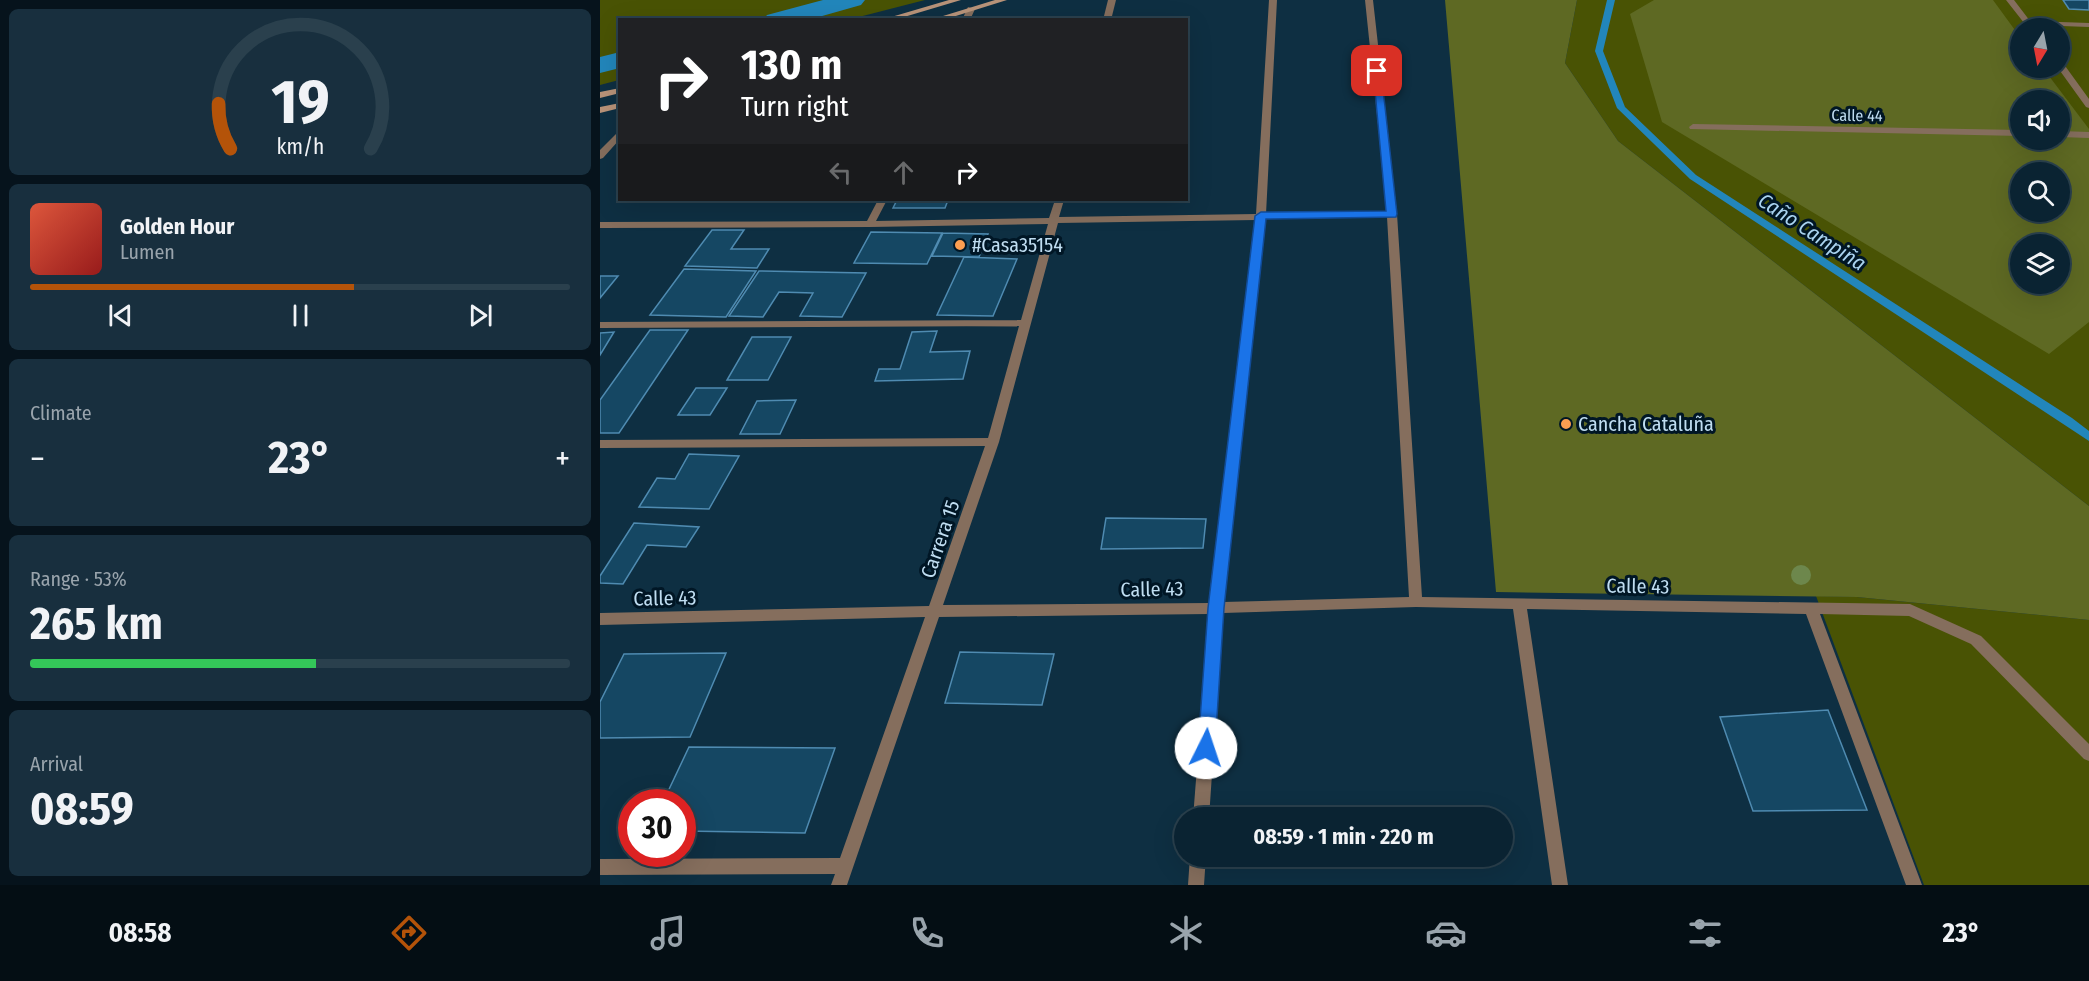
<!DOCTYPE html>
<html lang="en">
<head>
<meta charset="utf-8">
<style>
  :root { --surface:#0a2332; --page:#182f3e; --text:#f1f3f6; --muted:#99a4ac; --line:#2a404d; --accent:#b45309 }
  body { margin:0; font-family:"Fira Sans Condensed",sans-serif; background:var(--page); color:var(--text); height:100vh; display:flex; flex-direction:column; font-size:22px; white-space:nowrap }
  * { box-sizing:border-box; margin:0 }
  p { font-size:20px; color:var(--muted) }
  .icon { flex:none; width:33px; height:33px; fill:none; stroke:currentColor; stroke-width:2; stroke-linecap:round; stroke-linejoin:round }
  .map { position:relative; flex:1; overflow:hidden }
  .sheet { display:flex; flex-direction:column; gap:9px; padding:9px; background:#06131c; width:600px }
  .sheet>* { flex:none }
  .banner { position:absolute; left:18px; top:18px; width:570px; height:183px; border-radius:0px; box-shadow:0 6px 24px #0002,0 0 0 2px var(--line); background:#202124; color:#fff; overflow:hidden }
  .needle { width:39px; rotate:190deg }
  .fabs { position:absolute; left:1410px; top:18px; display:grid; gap:12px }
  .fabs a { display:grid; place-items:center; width:60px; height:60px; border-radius:50%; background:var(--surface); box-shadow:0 6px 24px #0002,0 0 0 2px var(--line); font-size:30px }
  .speed { position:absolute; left:18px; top:789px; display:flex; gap:12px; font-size:30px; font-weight:700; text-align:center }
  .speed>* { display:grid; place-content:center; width:78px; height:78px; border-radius:50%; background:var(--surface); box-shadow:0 6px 24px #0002,0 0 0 2px var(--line); line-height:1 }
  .speed .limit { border:9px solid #d22; background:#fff; color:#111 }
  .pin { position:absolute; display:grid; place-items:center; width:51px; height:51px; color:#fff; margin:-26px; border-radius:12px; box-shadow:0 3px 9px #0006 }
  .me { position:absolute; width:66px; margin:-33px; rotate:4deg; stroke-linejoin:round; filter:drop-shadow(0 0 4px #0008) }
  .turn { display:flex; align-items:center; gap:21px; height:126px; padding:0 24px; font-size:27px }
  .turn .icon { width:78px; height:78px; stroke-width:2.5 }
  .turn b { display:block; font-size:42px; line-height:51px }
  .lanes { display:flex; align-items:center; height:57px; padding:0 24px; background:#0003; justify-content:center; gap:30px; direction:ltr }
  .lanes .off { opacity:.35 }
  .big { font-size:45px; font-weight:700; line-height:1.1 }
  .sheet .tile { flex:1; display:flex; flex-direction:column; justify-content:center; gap:9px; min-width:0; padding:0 21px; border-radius:9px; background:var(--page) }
  .sheet .dial { align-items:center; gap:0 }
  .dial svg { height:156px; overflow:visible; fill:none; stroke:var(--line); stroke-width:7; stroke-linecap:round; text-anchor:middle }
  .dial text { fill:var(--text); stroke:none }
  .song { display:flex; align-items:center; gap:18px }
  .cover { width:72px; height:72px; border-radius:9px; background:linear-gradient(135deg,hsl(10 70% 55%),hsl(0 70% 35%)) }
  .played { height:6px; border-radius:3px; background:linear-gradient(90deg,var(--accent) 60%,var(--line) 60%) }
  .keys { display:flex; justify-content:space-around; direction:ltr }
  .heat { display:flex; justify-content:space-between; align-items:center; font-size:33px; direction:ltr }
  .charge { height:9px; border-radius:4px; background:linear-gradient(90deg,#34c759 53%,var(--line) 0) }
  .trip { position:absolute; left:574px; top:807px; width:339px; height:60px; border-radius:30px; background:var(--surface); box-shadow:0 6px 24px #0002,0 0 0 2px var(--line); font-weight:700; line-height:60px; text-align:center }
  .menu { display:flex; height:96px; justify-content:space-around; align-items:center; background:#040e14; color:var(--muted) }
  .menu .icon { width:42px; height:42px }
  .menu .active { color:var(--accent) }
  .menu b { font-size:27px; color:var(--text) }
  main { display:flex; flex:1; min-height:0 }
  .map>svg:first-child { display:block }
  .green { fill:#495304; fill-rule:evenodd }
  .forest { fill:#5e6923; fill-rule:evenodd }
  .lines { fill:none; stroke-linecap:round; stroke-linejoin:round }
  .stream { fill:#2286bb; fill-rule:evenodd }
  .canal { fill:#2286bb; fill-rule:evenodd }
  .building { fill:#154763; stroke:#4f8bb1; stroke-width:1.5 }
  .street { fill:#856e5d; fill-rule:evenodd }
  .secondary { fill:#b89379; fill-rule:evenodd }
  .tree { fill:#6d874c }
  .route { fill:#1a73e8; stroke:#114b97; stroke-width:1.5 }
  .poi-dot { fill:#fb9e51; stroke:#001625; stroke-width:2 }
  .labels { text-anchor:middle; stroke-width:6; stroke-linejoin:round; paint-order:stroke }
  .far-street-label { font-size:16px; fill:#bfddf1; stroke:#001625 }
  .poi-label { font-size:20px; fill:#bfddf1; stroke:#001625; text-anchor:start }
  .street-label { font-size:20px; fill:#bfddf1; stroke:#001625 }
  .water-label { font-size:21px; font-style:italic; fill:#a9d3ef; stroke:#001625 }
</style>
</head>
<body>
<main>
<section class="sheet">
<div class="tile dial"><svg viewBox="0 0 100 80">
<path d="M14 69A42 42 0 1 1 86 69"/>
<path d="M14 69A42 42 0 0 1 8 46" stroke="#b45309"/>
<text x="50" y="56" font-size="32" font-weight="700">19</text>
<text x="50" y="72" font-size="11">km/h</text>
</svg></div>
<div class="tile">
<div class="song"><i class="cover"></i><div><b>Golden Hour</b><p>Lumen</p></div></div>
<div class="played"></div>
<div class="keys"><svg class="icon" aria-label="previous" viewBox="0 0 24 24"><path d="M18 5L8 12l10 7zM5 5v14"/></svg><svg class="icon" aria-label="pause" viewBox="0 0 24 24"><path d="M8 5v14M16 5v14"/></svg><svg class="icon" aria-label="next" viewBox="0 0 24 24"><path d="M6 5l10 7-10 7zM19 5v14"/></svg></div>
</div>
<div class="tile"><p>Climate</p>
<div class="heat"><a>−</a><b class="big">23°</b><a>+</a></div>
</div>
<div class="tile"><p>Range · 53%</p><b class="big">265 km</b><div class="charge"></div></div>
<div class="tile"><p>Arrival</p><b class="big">08:59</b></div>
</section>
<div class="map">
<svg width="1489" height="885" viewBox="0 0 1489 885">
  <rect width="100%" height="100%" fill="#0e2f42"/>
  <path class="green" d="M 0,0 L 325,0 L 251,19 L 20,20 L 19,80 L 0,85 Z
    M 977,0 L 1489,0 L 1489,506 L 1018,141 L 965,63 ZM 1420,28 L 1460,28 L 1460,68 L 1420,68 ZM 1420,100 L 1460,100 L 1460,140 L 1420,140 ZM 1420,172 L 1460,172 L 1460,212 L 1420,212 ZM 1420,244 L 1460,244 L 1460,284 L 1420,284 Z
    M 1216,596 L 1257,597 L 1489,620 L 1489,885 L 1324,885 Z"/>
  <path class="forest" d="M 845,0 L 977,0 L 965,63 L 1018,141 L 1489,506 L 1489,620 L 1257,597 L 896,592 Z
    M 1054,0 L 1393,0 L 1420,37 L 1420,68 L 1443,68 L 1489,129 L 1489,322 L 1449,354 L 1062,122 L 1030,14 ZM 1420,100 L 1460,100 L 1460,140 L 1420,140 ZM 1420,172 L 1460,172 L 1460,212 L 1420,212 ZM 1420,244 L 1460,244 L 1460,284 L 1420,284 Z"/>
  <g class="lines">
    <path class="stream" d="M 1007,0 L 1015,0 L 1003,51 L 1025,107 L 1096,175 L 1472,418 L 1489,431 L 1489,441 L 1090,179 L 1017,108 L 995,51 Z"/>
    <path class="canal" d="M 223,0 L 265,0 L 261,5 L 208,20 L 163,20 L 167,15 Z
      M 20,52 L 20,68 L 0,73 L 0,57 Z"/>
  </g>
  <path class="building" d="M 1463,0 L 1489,0 L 1489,10 L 1469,9 Z
    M 297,200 L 348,200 L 345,208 L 293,208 Z
    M 112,230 L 144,230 L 131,249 L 169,249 L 157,268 L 85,266 Z
    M 271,232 L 342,233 L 327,264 L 254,263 Z
    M 343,233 L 388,234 L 379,257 L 332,256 Z
    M 364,257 L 417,259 L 393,316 L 337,315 Z
    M 84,269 L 156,271 L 126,317 L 50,315 Z
    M 159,271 L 266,273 L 242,317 L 200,316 L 213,293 L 179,292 L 163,317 L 129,316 Z
    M 0,276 L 18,276 L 0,298 Z
    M 50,330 L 88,330 L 19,433 L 0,433 L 0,400 Z
    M 337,331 L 330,352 L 370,351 L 363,379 L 275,381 L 279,369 L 300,369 L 312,332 Z
    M 14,332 L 0,355 L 0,333 Z
    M 152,337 L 191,337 L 168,380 L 127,380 Z
    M 96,388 L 127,388 L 110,415 L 78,415 Z
    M 196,400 L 180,434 L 140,434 L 157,401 Z
    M 89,454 L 139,456 L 109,509 L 39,507 L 57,478 L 75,479 Z
    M 506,518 L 606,519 L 603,548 L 501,549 Z
    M 34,523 L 99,527 L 86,547 L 47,545 L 23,584 L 0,583 L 0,576 Z
    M 360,652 L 454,654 L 442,705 L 345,703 Z
    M 126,653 L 90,737 L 0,738 L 0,702 L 24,654 Z
    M 1228,710 L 1267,810 L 1153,811 L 1120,717 Z
    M 89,747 L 235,748 L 205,833 L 82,831 L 82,802 L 63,802 Z"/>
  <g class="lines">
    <path class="street" d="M 508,0 L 516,0 L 511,20 L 503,20 Z
      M 669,0 L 677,0 L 666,214 L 787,211 L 765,0 L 773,0 L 797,214 L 822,597 L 1310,604 L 1381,636 L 1489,744 L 1489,761 L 1484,759 L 1371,644 L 1309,616 L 1220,614 L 1322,885 L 1306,885 L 1206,614 L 927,609 L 968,885 L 952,885 L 913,609 L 816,607 L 623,613 L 609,818 L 593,818 L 609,614 L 339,617 L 247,885 L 231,885 L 235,874 L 0,875 L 0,859 L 240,858 L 325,617 L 0,625 L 0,613 L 329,606 L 385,446 L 0,448 L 0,440 L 388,438 L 419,326 L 0,328 L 0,322 L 421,320 L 448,224 L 270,227 L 0,228 L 0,222 L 267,221 L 278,200 L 287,200 L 276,221 L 449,218 L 455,200 L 464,200 L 459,217 L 656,214 ZM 787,217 L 809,597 L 623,602 L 665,219 ZM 656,220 L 610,603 L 343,605 L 399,442 L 458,223 Z
      M 1406,0 L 1414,0 L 1430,21 L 1489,23 L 1489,27 L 1434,25 L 1436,28 L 1428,28 Z
      M 368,7 L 375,9 L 370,20 L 362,20 Z
      M 1460,63 L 1463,63 L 1489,99 L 1489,108 L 1486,107 L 1458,68 L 1460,68 Z
      M 1093,124 L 1420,130 L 1420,136 L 1090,129 L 1089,127 Z
      M 20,130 L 20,139 L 3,158 L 0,159 L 0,150 Z
      M 1460,131 L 1489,132 L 1489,138 L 1460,137 Z
      M 590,856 L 606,856 L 604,885 L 588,885 Z"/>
    <path class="secondary" d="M 349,0 L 361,0 L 294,20 L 281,20 Z
      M 395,0 L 407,0 L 343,20 L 330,20 Z
      M 20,88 L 20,93 L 0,98 L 0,92 Z
      M 20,103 L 20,108 L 0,113 L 0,107 Z"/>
  </g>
  <circle class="tree" cx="1201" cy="575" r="10"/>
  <path class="route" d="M 773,69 L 781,71 L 797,214 L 796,217 L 666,219 L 624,608 L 615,748 L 612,753 L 606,755 L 600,753 L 598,748 L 608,608 L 655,216 L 661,212 L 786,211 Z"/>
  <g class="poi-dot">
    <circle cx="360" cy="245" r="6"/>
    <circle cx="966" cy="424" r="6"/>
  </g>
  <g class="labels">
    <g class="far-street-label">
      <text transform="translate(1257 115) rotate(1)" y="6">Calle 44</text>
    </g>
    <g class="poi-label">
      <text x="372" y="252">#Casa35154</text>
      <text x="978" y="431">Cancha Cataluña</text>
    </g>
    <g class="street-label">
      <text transform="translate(340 539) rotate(-71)" y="7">Carrera 15</text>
      <text transform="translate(1038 586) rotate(1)" y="7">Calle 43</text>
      <text transform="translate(552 589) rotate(-1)" y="7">Calle 43</text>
      <text transform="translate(65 598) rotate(-1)" y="7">Calle 43</text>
    </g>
    <g class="water-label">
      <text transform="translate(1212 232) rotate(33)" y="7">Caño Campiña</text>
    </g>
  </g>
</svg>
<div class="fabs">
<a><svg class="needle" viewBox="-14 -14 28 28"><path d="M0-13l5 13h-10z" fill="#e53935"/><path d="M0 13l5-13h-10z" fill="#99a4ac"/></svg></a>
<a><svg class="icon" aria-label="sound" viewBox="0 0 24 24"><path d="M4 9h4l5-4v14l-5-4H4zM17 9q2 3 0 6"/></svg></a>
<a><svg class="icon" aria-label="search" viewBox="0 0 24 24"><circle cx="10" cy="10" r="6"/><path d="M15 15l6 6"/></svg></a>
<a><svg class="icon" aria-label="layers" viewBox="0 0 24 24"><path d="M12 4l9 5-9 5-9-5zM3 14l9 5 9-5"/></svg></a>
</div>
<div class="speed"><div class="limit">30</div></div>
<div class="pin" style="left:777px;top:71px;background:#d93025"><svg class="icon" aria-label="arrive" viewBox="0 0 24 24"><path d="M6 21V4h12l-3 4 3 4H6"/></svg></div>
<svg class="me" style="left:606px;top:748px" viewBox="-20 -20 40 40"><circle r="19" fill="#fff"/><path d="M0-13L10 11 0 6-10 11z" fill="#1a73e8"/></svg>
<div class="trip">08:59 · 1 min · 220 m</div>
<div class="banner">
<div class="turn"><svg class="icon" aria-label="right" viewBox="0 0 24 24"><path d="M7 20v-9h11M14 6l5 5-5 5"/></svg><div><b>130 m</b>Turn right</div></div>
<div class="lanes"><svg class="icon off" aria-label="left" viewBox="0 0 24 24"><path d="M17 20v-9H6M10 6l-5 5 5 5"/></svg><svg class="icon off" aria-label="ahead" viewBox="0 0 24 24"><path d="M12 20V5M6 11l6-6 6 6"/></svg><svg class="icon" aria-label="right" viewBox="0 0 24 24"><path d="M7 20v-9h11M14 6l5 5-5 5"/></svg></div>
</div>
</div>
</main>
<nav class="menu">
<b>08:58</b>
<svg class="icon active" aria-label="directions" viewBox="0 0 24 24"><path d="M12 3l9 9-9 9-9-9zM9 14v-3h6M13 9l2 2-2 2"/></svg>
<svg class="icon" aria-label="music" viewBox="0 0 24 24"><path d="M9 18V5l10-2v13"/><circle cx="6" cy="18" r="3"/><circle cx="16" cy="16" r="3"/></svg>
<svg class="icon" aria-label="phone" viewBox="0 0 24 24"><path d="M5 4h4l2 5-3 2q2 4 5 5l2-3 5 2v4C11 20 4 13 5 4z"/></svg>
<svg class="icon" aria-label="climate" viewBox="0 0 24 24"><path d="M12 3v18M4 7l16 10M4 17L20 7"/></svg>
<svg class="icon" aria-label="car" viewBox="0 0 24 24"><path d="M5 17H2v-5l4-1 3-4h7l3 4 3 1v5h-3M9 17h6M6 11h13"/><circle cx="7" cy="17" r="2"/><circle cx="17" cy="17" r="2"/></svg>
<svg class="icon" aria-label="filters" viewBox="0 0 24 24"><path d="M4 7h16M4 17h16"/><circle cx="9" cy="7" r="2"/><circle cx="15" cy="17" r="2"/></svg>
<b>23°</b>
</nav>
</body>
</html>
